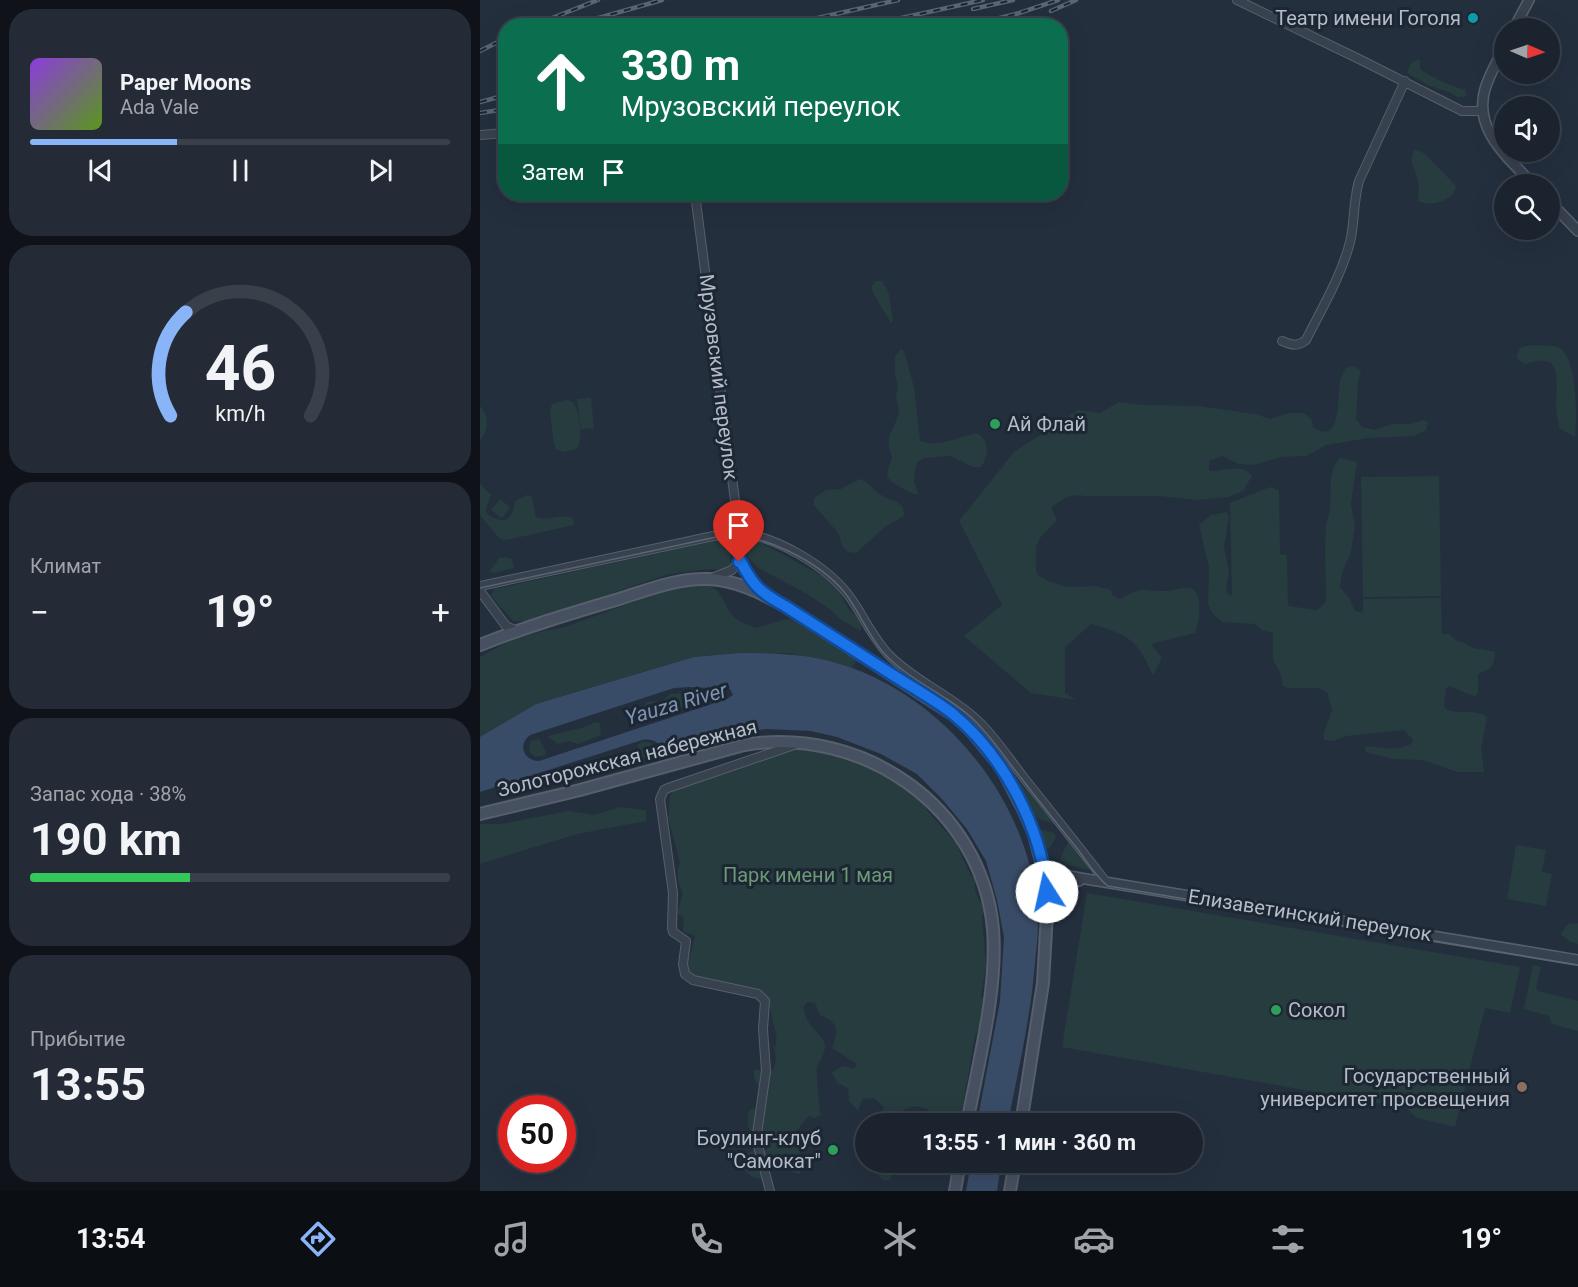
<!DOCTYPE html>
<html lang="ru">
<head>
<meta charset="utf-8">
<style>
  :root { --surface:#1b232e; --page:#242b36; --text:#f1f3f6; --muted:#a0a4aa; --line:#39404a; --accent:#8ab4f8 }
  body { margin:0; font-family:Roboto,sans-serif; background:var(--page); color:var(--text); height:100vh; display:flex; flex-direction:column; font-size:22px; white-space:nowrap }
  * { box-sizing:border-box; margin:0 }
  p { font-size:20px; color:var(--muted) }
  .icon { flex:none; width:33px; height:33px; fill:none; stroke:currentColor; stroke-width:2; stroke-linecap:round; stroke-linejoin:round }
  .map { position:relative; flex:1; overflow:hidden }
  .sheet { display:flex; flex-direction:column; gap:9px; padding:9px; background:#0f1319; width:480px }
  .sheet>* { flex:none }
  .banner { position:absolute; left:18px; top:18px; width:570px; height:183px; border-radius:24px; box-shadow:0 6px 24px #0002,0 0 0 2px var(--line); background:#0b6e4f; color:#fff; overflow:hidden }
  .needle { width:39px; rotate:92deg }
  .buttons { position:absolute; left:1014px; top:18px; display:grid; gap:12px }
  .buttons a { display:grid; place-items:center; width:66px; height:66px; border-radius:50%; background:var(--surface); box-shadow:0 6px 24px #0002,0 0 0 2px var(--line); font-size:30px }
  .speed { position:absolute; left:18px; top:1095px; display:flex; gap:12px; font-size:30px; font-weight:700; text-align:center }
  .speed>* { display:grid; place-content:center; width:78px; height:78px; border-radius:50%; background:var(--surface); box-shadow:0 6px 24px #0002,0 0 0 2px var(--line); line-height:1 }
  .speed .limit { border:9px solid #d22; background:#fff; color:#111 }
  .pin { position:absolute; display:grid; place-items:center; width:51px; height:51px; color:#fff; margin:-62px -26px; border-radius:50% 50% 50% 0; rotate:-45deg; box-shadow:0 0 6px #0007 }
  .pin .icon { rotate:45deg }
  .me { position:absolute; width:66px; margin:-33px; rotate:350deg; stroke-linejoin:round; filter:drop-shadow(0 0 4px #0008) }
  .turn { display:flex; align-items:center; gap:21px; height:126px; padding:0 24px; font-size:27px }
  .turn .icon { width:78px; height:78px; stroke-width:2.5 }
  .turn b { display:block; font-size:42px; line-height:51px }
  .then { display:flex; align-items:center; height:57px; padding:0 24px; background:#0003; gap:12px; font-size:22px }
  .big { font-size:45px; font-weight:700; line-height:1.1 }
  .sheet .widget { flex:1; display:flex; flex-direction:column; justify-content:center; gap:9px; min-width:0; padding:0 21px; border-radius:24px; background:var(--page) }
  .sheet .dial { align-items:center; gap:0 }
  .dial svg { height:156px; overflow:visible; fill:none; stroke:var(--line); stroke-width:7; stroke-linecap:round; text-anchor:middle }
  .dial text { fill:var(--text); stroke:none }
  .song { display:flex; align-items:center; gap:18px }
  .cover { width:72px; height:72px; border-radius:9px; background:linear-gradient(135deg,hsl(270 70% 55%),hsl(90 70% 35%)) }
  .played { height:6px; border-radius:3px; background:linear-gradient(90deg,var(--accent) 35%,var(--line) 35%) }
  .keys { display:flex; justify-content:space-around; direction:ltr }
  .heat { display:flex; justify-content:space-between; align-items:center; font-size:33px; direction:ltr }
  .charge { height:9px; border-radius:4px; background:linear-gradient(90deg,#34c759 38%,var(--line) 0) }
  .trip { position:absolute; left:375px; top:1113px; width:348px; height:60px; border-radius:30px; background:var(--surface); box-shadow:0 6px 24px #0002,0 0 0 2px var(--line); font-weight:700; line-height:60px; text-align:center }
  .tabs { display:flex; height:96px; justify-content:space-around; align-items:center; background:#0b0e12; color:var(--muted) }
  .tabs .icon { width:42px; height:42px }
  .tabs .active { color:var(--accent) }
  .tabs b { font-size:27px; color:var(--text) }
  main { display:flex; flex:1; min-height:0 }
  .map>svg:first-child { display:block }
  .green { fill:#263c3f }
  .water { fill:#394c67; fill-rule:evenodd }
  .lines { fill:none; stroke-linecap:round; stroke-linejoin:round }
  .minor-casing { stroke:#565f6c; stroke-width:10 }
  .tertiary-casing { stroke:#565f6c; stroke-width:12 }
  .secondary-casing { stroke:#565f6c; stroke-width:14 }
  .minor { stroke:#38414e; stroke-width:8 }
  .tertiary { stroke:#38414e; stroke-width:9 }
  .secondary { stroke:#465061; stroke-width:10 }
  .tram { stroke:#5a6575; stroke-width:1.5 }
  .rail-casing { stroke:#5a6575; stroke-width:4.5 }
  .rail { stroke:#1d2633; stroke-width:2; stroke-dasharray:7; stroke-linecap:butt }
  .route-casing { stroke:#114b97; stroke-width:15 }
  .route { stroke:#1a73e8; stroke-width:10 }
  .culture-dot { fill:#0f9aa8; stroke:#1d2633; stroke-width:2 }
  .leisure-dot { fill:#2e9e5b; stroke:#1d2633; stroke-width:2 }
  .education-dot { fill:#8d6e63; stroke:#1d2633; stroke-width:2 }
  .labels { text-anchor:middle; stroke-width:6; stroke-linejoin:round; paint-order:stroke }
  .poi-label { font-size:20px; fill:#b4bcc9; stroke:#1d2633; text-anchor:end }
  .street-label { font-size:20px; fill:#b4bcc9; stroke:#1d2633 }
  .park-label { font-size:20px; fill:#6b9a76; stroke:#1d2633 }
  .water-label { font-size:21px; font-style:italic; fill:#7c92b1; stroke:#1d2633 }
</style>
</head>
<body>
<main>
<section class="sheet">
<div class="widget">
<div class="song"><i class="cover"></i><div><b>Paper Moons</b><p>Ada Vale</p></div></div>
<div class="played"></div>
<div class="keys"><svg class="icon" aria-label="previous" viewBox="0 0 24 24"><path d="M18 5L8 12l10 7zM5 5v14"/></svg><svg class="icon" aria-label="pause" viewBox="0 0 24 24"><path d="M8 5v14M16 5v14"/></svg><svg class="icon" aria-label="next" viewBox="0 0 24 24"><path d="M6 5l10 7-10 7zM19 5v14"/></svg></div>
</div>
<div class="widget dial"><svg viewBox="0 0 100 80">
<path d="M14 69A42 42 0 1 1 86 69"/>
<path d="M14 69A42 42 0 0 1 22 16" stroke="#8ab4f8"/>
<text x="50" y="56" font-size="32" font-weight="700">46</text>
<text x="50" y="72" font-size="11">km/h</text>
</svg></div>
<div class="widget"><p>Климат</p>
<div class="heat"><a>−</a><b class="big">19°</b><a>+</a></div>
</div>
<div class="widget"><p>Запас хода · 38%</p><b class="big">190 km</b><div class="charge"></div></div>
<div class="widget"><p>Прибытие</p><b class="big">13:55</b></div>
</section>
<div class="map">
<svg width="1098" height="1191" viewBox="0 0 1098 1191">
  <rect width="100%" height="100%" fill="#242f3e"/>
  <path class="green" d="M 939,59 L 940,60 L 940,69 C 949,76 974,88 985,89 L 987,96 L 977,97 L 969,92 L 950,86 L 927,73 L 931,63 Z
    M 935,149 L 945,154 L 976,186 C 974,202 949,207 938,201 C 938,194 940,188 938,181 C 936,169 927,161 935,149 Z
    M 395,281 L 402,281 L 409,294 L 413,321 L 411,323 C 405,312 395,298 391,287 Z
    M 1054,345 C 1062,346 1071,345 1078,347 C 1098,358 1097,413 1095,437 L 1079,428 C 1078,420 1076,412 1076,404 C 1076,394 1080,367 1069,362 C 1061,359 1052,362 1045,364 L 1037,359 L 1037,355 L 1041,347 Z
    M 421,349 L 424,351 L 434,387 L 440,441 C 459,448 478,437 497,433 C 510,440 509,456 501,467 L 493,467 L 471,456 L 444,458 L 438,462 L 436,465 L 434,480 L 438,495 C 432,495 411,482 407,477 L 408,469 L 412,458 L 409,448 L 409,437 L 419,414 L 416,396 L 418,386 L 415,375 L 415,357 Z
    M 874,366 L 881,371 L 878,381 L 876,419 L 882,427 L 895,430 L 912,424 L 930,424 L 944,420 L 948,422 L 946,430 L 934,436 L 888,438 L 846,445 L 826,456 L 802,457 L 773,465 L 759,464 L 742,456 L 729,461 L 729,471 C 743,472 762,462 772,476 L 763,491 L 749,497 L 716,500 L 680,496 L 605,496 C 590,493 582,499 571,508 L 577,520 L 560,538 L 556,547 L 556,570 L 558,575 L 570,582 L 588,587 L 616,586 L 631,590 L 632,595 L 640,599 C 664,585 659,591 684,591 C 692,592 705,585 712,589 C 724,594 719,624 715,633 L 671,644 L 682,658 L 673,675 C 656,638 649,635 611,624 L 585,647 L 585,693 L 596,700 L 551,693 L 484,636 L 522,605 L 479,521 L 534,452 L 598,410 L 620,413 L 639,402 L 663,405 L 718,406 L 775,414 L 790,419 L 809,413 L 823,413 L 831,418 L 833,427 C 862,447 857,398 860,382 C 861,377 863,373 866,368 Z
    M 111,398 L 114,428 L 101,429 L 97,399 Z
    M 86,400 L 91,401 C 101,409 103,439 97,449 L 84,452 L 76,449 L 74,444 L 70,411 L 72,404 Z
    M 0,406 C 9,415 9,431 0,440 Z
    M 860,458 L 877,462 L 871,504 L 875,525 L 871,552 L 862,573 L 860,587 L 869,598 L 875,611 L 883,613 L 883,599 L 961,598 L 962,634 L 969,634 L 977,641 C 985,642 990,648 998,649 C 1005,650 1009,650 1015,652 C 1013,669 1013,667 998,674 L 998,693 L 995,697 L 970,686 L 966,688 L 964,707 C 975,717 994,707 1007,717 L 1001,749 L 1004,772 L 977,772 L 943,760 L 914,759 L 886,752 L 885,748 L 888,746 C 904,748 917,751 931,744 L 933,740 L 924,730 L 866,736 L 853,741 L 844,740 L 844,732 L 852,710 L 847,692 L 839,688 L 807,688 L 803,686 L 800,672 L 793,660 L 793,633 L 782,630 L 775,624 L 742,622 L 732,613 L 728,604 L 729,567 L 719,525 L 731,515 L 747,512 L 749,516 L 744,546 L 749,573 L 746,588 L 748,594 L 752,596 L 750,503 L 790,487 L 799,490 L 800,554 L 807,555 L 808,606 L 837,610 L 846,602 C 846,576 844,551 846,526 C 847,519 850,513 850,507 C 852,489 847,473 860,458 Z
    M 959,476 L 961,596 L 883,597 L 881,477 Z
    M 380,479 C 389,482 393,490 401,495 C 409,500 417,500 423,507 L 424,516 L 405,527 L 376,553 L 368,552 L 363,547 L 358,533 L 334,505 L 334,498 L 346,490 L 361,489 Z
    M 0,483 L 11,495 L 6,509 L 7,514 C 23,525 33,522 35,501 L 47,495 L 52,497 L 56,517 C 68,522 81,513 93,518 L 94,525 L 31,539 L 24,540 L 19,538 L 0,515 Z
    M 20,499 L 30,507 L 22,518 L 11,510 Z
    M 243,539 L 250,541 L 250,567 L 246,570 L 229,569 L 189,574 L 48,621 L 33,621 L 11,596 L 14,589 Z
    M 272,539 C 290,547 306,556 322,565 C 336,573 344,574 356,588 C 362,594 363,601 368,608 C 374,615 383,621 381,631 L 361,620 L 351,610 L 329,595 L 278,568 L 267,556 L 268,540 Z
    M 26,557 L 32,559 L 34,568 L 15,573 L 9,572 L 19,558 Z
    M 225,585 C 244,588 242,605 254,617 C 259,622 270,625 276,628 L 306,619 L 315,620 L 374,658 L 376,661 L 372,668 L 309,653 L 260,653 L 214,657 L 56,704 L 0,737 L 0,657 L 29,641 L 63,631 L 85,627 L 189,589 Z
    M 212,689 L 230,694 L 241,691 L 246,694 L 240,700 L 231,700 C 228,702 212,708 207,709 L 200,707 L 191,715 L 185,714 L 171,720 L 164,716 L 157,721 L 153,719 L 154,714 L 161,710 L 167,702 L 182,701 L 190,694 L 204,693 Z
    M 115,722 L 120,723 L 121,735 L 98,744 L 89,741 L 77,744 L 75,741 L 67,737 C 81,731 103,730 115,722 Z
    M 59,739 L 66,752 L 65,755 L 56,757 L 50,753 L 49,745 L 51,741 Z
    M 162,742 C 169,741 179,746 179,754 L 91,780 L 89,770 L 136,755 L 138,763 L 155,758 L 160,754 L 157,745 Z
    M 328,748 L 331,751 C 337,752 344,752 351,754 C 367,758 387,770 402,769 L 442,800 L 446,809 L 476,843 L 491,876 L 496,877 C 492,889 498,899 504,908 L 502,917 L 506,964 L 501,997 L 505,1001 C 504,1014 502,1025 495,1035 L 480,1123 L 457,1123 L 453,1121 L 448,1109 L 436,1106 L 423,1110 L 424,1123 L 398,1123 L 404,1107 L 394,1098 L 382,1099 L 378,1111 L 369,1101 L 368,1088 L 357,1083 L 352,1072 L 364,1066 L 373,1069 L 377,1064 L 352,1048 C 359,1030 359,1023 340,1015 L 335,1003 L 328,1002 L 324,1005 C 322,1024 344,1035 345,1045 C 346,1052 339,1061 337,1068 C 336,1071 339,1110 341,1115 L 335,1118 L 329,1116 L 316,1131 C 321,1141 324,1146 318,1156 L 322,1168 L 320,1174 L 312,1172 L 305,1159 L 299,1159 L 287,1165 L 282,1178 C 271,1179 267,1173 261,1165 C 264,1153 274,1147 286,1150 L 290,1144 L 290,1138 L 285,1133 L 272,1132 L 268,1127 L 268,1113 L 272,1108 L 278,1111 L 283,1107 L 287,1095 C 280,1082 273,1087 274,1070 L 292,1070 C 298,1061 296,1055 293,1045 L 295,1047 C 300,1035 291,1024 291,1010 L 283,1006 L 281,1000 L 268,993 L 262,995 L 234,988 L 230,980 L 215,976 L 209,972 L 208,964 L 215,936 L 203,931 L 204,918 L 197,913 L 203,894 L 198,881 L 198,868 L 200,863 L 196,847 L 188,818 L 190,795 L 194,791 L 309,749 Z
    M 531,771 L 574,824 L 557,818 Z
    M 140,807 L 166,810 L 166,821 L 97,834 L 0,864 L 0,824 L 21,824 L 88,811 L 114,815 Z
    M 558,829 L 574,833 L 576,837 L 568,850 L 560,838 Z
    M 588,841 L 610,870 L 588,865 L 580,860 Z
    M 1036,845 L 1066,850 L 1062,872 L 1072,874 L 1066,906 L 1027,899 Z
    M 607,893 L 1040,967 L 1030,1013 L 1005,1008 L 975,1127 L 937,1118 L 926,1108 L 582,1047 Z
    M 1098,923 L 1098,944 L 1091,942 L 1080,934 L 1088,924 Z
    M 1053,965 L 1061,967 L 1056,988 L 1058,991 L 1098,1001 L 1098,1031 L 1072,1024 L 1069,1016 L 1044,1009 Z
    M 398,1163 L 416,1163 L 410,1180 L 402,1180 L 398,1174 Z"/>
  <path class="water" d="M 260,653 C 301,653 334,654 372,668 C 476,706 557,815 558,926 C 558,938 556,950 555,962 C 551,1017 538,1070 528,1123 L 497,1123 L 520,1001 L 524,937 L 517,900 L 506,861 L 487,829 L 462,799 L 437,774 L 401,754 L 357,737 L 331,731 L 286,729 L 265,732 L 186,755 C 181,744 175,738 162,740 L 0,792 L 0,737 L 56,704 L 214,657 ZM 209,687 L 250,689 L 253,695 L 247,699 L 59,761 C 44,761 37,745 50,735 L 194,688 Z
    M 491,1163 L 521,1163 L 517,1191 L 486,1191 Z"/>
  <g class="lines">
    <defs>
      <path id="minor" d="M 757,0 L 881,60 L 982,111 L 1002,111
        M 0,135 L 26,133
        M 215,194 L 257,516 L 260,560 L 271,580 L 282,593
        M 802,341 C 812,345 817,347 826,340 C 842,308 861,277 870,242 C 875,222 873,201 879,181 L 925,81
        M 232,578 L 252,570 L 260,560
        M 0,586 L 252,532 C 293,534 349,566 372,600 C 385,619 394,640 410,656 C 436,682 472,696 498,721 C 516,738 529,759 544,778 C 572,813 599,847 626,882
        M 0,591 L 26,626 L 37,631
        M 290,1191 L 278,1146 L 277,1134 L 286,1071 L 283,1029 L 285,1001 L 278,994 L 213,980 L 205,974 L 203,964 L 206,941 L 193,932 L 192,928 L 193,893 L 180,799 L 184,790 L 188,788 L 314,745"/>
      <path id="tertiary" d="M 1034,28 L 1049,0
        M 1024,47 C 1018,60 1009,75 1005,89 C 993,130 1028,158 1053,184
        M 1070,202 L 1098,231
        M 563,866 L 579,874 L 600,878 L 1098,960
        M 567,903 C 575,888 582,882 599,881"/>
      <path id="secondary" d="M 0,645 C 45,627 92,613 139,599 C 168,590 197,578 228,579 C 256,580 281,593 305,606 L 474,715 L 492,732 L 521,767 L 543,809 L 554,834 L 565,877 L 567,913 L 563,983 L 541,1124
        M 0,814 L 100,790 L 264,745 C 382,725 502,807 513,929 C 518,990 498,1063 487,1124
        M 475,1191 L 480,1162
        M 530,1191 L 535,1162"/>
    </defs>
    <use href="#minor" class="minor-casing"/>
    <use href="#tertiary" class="tertiary-casing"/>
    <use href="#secondary" class="secondary-casing"/>
    <use href="#minor" class="minor"/>
    <use href="#tertiary" class="tertiary"/>
    <use href="#secondary" class="secondary"/>
    <path class="tram" d="M 0,588 L 241,536 C 280,531 340,562 365,593 C 379,611 387,633 402,651 C 428,681 468,694 496,722 C 509,735 520,750 531,765 C 552,792 574,820 596,847 C 606,860 615,876 628,886 L 1098,965"/>
    <defs>
      <path id="rail" d="M 493,9 L 533,0
        M 571,11 L 596,0
        M 52,26 L 118,0
        M 90,26 L 182,0
        M 302,26 L 418,0
        M 385,26 L 503,0
        M 487,26 L 536,14 L 578,0
        M 0,51 L 26,38
        M 0,102 L 26,95
        M 0,113 L 26,109"/>
    </defs>
    <use href="#rail" class="rail-casing"/>
    <use href="#rail" class="rail"/>
  </g>
  <g class="lines">
    <defs>
      <path id="route" d="M 259,562 L 260,560 C 273,586 280,592 305,606 C 342,630 379,653 416,677 C 435,689 455,700 473,714 C 524,756 561,827 567,892"/>
    </defs>
    <use href="#route" class="route-casing"/>
    <use href="#route" class="route"/>
  </g>
  <circle class="culture-dot" cx="993" cy="18" r="6"/>
  <g class="leisure-dot">
    <circle cx="515" cy="424" r="6"/>
    <circle cx="796" cy="1010" r="6"/>
    <circle cx="353" cy="1150" r="6"/>
  </g>
  <circle class="education-dot" cx="1042" cy="1087" r="6"/>
  <g class="labels">
    <g class="poi-label">
      <text x="981" y="25">Театр имени Гоголя</text>
      <text x="527" y="431" text-anchor="start">Ай Флай</text>
      <text x="808" y="1017" text-anchor="start">Сокол</text>
      <text x="1030" y="1083">Государственный<tspan x="1030" dy="23">университет просвещения</tspan></text>
      <text x="341" y="1145">Боулинг-клуб<tspan x="341" dy="23">"Самокат"</tspan></text>
    </g>
    <g class="street-label">
      <text transform="translate(239 377) rotate(83)" y="7">Мрузовский переулок</text>
      <text transform="translate(147 758) rotate(-14)" y="7">Золоторожская набережная</text>
      <text transform="translate(830 915) rotate(9)" y="7">Елизаветинский переулок</text>
    </g>
    <g class="park-label">
      <text x="328" y="882">Парк имени 1 мая</text>
    </g>
    <g class="water-label">
      <text transform="translate(196 704) rotate(-16)" y="7">Yauza River</text>
    </g>
  </g>
</svg>
<div class="buttons">
<a><svg class="needle" viewBox="-14 -14 28 28"><path d="M0-13l5 13h-10z" fill="#e53935"/><path d="M0 13l5-13h-10z" fill="#a0a4aa"/></svg></a>
<a><svg class="icon" aria-label="sound" viewBox="0 0 24 24"><path d="M4 9h4l5-4v14l-5-4H4zM17 9q2 3 0 6"/></svg></a>
<a><svg class="icon" aria-label="search" viewBox="0 0 24 24"><circle cx="10" cy="10" r="6"/><path d="M15 15l6 6"/></svg></a>
</div>
<div class="speed"><div class="limit">50</div></div>
<div class="pin" style="left:259px;top:562px;background:#d93025"><svg class="icon" aria-label="arrive" viewBox="0 0 24 24"><path d="M6 21V4h12l-3 4 3 4H6"/></svg></div>
<svg class="me" style="left:567px;top:892px" viewBox="-20 -20 40 40"><circle r="19" fill="#fff"/><path d="M0-13L10 11 0 6-10 11z" fill="#1a73e8"/></svg>
<div class="trip">13:55 · 1 мин · 360 m</div>
<div class="banner">
<div class="turn"><svg class="icon" aria-label="ahead" viewBox="0 0 24 24"><path d="M12 20V5M6 11l6-6 6 6"/></svg><div><b>330 m</b>Мрузовский переулок</div></div>
<div class="then">Затем<svg class="icon" aria-label="arrive" viewBox="0 0 24 24"><path d="M6 21V4h12l-3 4 3 4H6"/></svg></div>
</div>
</div>
</main>
<nav class="tabs">
<b>13:54</b>
<svg class="icon active" aria-label="directions" viewBox="0 0 24 24"><path d="M12 3l9 9-9 9-9-9zM9 14v-3h6M13 9l2 2-2 2"/></svg>
<svg class="icon" aria-label="music" viewBox="0 0 24 24"><path d="M9 18V5l10-2v13"/><circle cx="6" cy="18" r="3"/><circle cx="16" cy="16" r="3"/></svg>
<svg class="icon" aria-label="phone" viewBox="0 0 24 24"><path d="M5 4h4l2 5-3 2q2 4 5 5l2-3 5 2v4C11 20 4 13 5 4z"/></svg>
<svg class="icon" aria-label="climate" viewBox="0 0 24 24"><path d="M12 3v18M4 7l16 10M4 17L20 7"/></svg>
<svg class="icon" aria-label="car" viewBox="0 0 24 24"><path d="M5 17H2v-5l4-1 3-4h7l3 4 3 1v5h-3M9 17h6M6 11h13"/><circle cx="7" cy="17" r="2"/><circle cx="17" cy="17" r="2"/></svg>
<svg class="icon" aria-label="filters" viewBox="0 0 24 24"><path d="M4 7h16M4 17h16"/><circle cx="9" cy="7" r="2"/><circle cx="15" cy="17" r="2"/></svg>
<b>19°</b>
</nav>
</body>
</html>
